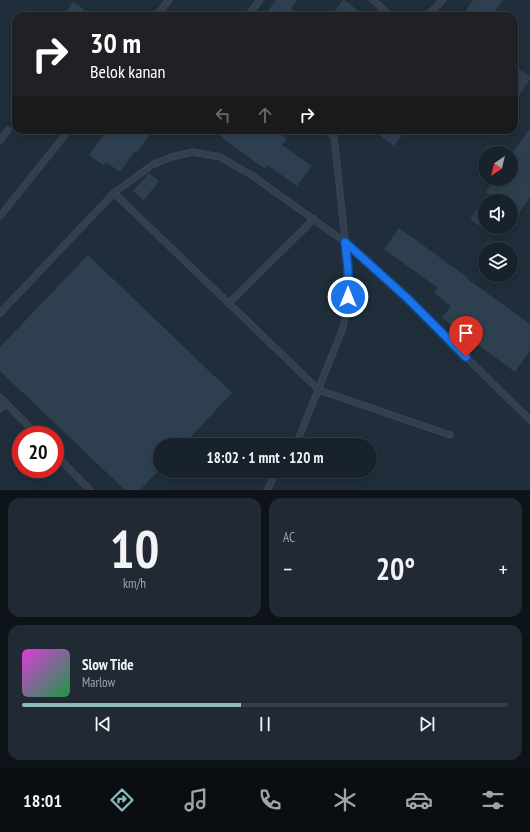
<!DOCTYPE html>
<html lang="id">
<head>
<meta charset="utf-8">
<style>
  :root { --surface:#18222c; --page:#212a34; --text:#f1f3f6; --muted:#9fa4a9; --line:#363f48; --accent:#8bbbb9 }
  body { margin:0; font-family:"PT Sans Narrow",sans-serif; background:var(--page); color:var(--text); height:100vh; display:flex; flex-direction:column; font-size:15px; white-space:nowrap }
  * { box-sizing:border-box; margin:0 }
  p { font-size:13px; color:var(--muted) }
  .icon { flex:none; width:22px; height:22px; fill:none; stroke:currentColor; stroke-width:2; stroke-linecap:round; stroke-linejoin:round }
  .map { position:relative; height:490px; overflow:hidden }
  .drawer { display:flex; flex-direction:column; gap:8px; padding:8px; background:#0d1318; flex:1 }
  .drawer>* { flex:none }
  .guide { position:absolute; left:12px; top:12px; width:506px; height:122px; border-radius:12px; box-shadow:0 2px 10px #0003,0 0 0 1px var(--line); background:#202124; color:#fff; overflow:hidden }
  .needle { width:26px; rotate:215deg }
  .controls { position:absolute; left:478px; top:146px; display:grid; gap:8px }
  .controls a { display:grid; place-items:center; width:40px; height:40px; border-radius:50%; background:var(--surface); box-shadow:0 2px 10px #0003,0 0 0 1px var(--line); font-size:20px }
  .speed { position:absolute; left:12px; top:426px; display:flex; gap:8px; font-size:20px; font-weight:700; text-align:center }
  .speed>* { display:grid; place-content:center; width:52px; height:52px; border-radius:50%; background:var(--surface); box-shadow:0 2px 10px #0003,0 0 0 1px var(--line); line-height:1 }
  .speed .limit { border:6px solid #d22; background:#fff; color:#111 }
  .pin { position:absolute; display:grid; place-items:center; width:34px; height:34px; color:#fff; margin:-41px -17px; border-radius:50% 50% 50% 0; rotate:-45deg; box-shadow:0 0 4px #0007 }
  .pin .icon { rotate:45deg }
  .me { position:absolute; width:44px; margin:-22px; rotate:0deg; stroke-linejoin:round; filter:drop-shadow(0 0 3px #0008) }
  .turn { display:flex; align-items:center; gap:14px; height:84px; padding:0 12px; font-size:18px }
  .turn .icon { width:52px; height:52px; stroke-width:2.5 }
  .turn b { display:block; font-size:28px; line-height:34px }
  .lanes { display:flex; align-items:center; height:38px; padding:0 12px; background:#0003; justify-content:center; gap:20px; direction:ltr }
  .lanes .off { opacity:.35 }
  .big { font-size:30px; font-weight:600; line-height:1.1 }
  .drawer .tile { flex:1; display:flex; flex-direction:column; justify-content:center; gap:6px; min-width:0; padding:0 14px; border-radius:12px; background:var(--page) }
  .drawer .dial { align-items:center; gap:0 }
  .dial b { font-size:52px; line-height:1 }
  .song { display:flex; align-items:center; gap:12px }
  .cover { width:48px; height:48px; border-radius:6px; background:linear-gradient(135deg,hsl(300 70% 55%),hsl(140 70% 35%)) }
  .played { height:4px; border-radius:2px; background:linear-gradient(90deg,var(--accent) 45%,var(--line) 45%) }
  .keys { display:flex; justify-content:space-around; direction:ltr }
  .heat { display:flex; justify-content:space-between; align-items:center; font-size:22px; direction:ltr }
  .drawer .tiles { flex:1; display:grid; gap:8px; grid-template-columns:1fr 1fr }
  .tile:last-child { grid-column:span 2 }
  .trip { position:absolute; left:153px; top:438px; width:224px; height:40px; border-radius:20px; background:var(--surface); box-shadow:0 2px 10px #0003,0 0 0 1px var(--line); font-weight:600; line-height:40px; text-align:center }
  .menu { display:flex; height:64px; justify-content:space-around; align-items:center; background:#0a0e12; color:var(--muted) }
  .menu .icon { width:28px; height:28px }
  .menu .selected { color:var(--accent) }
  .menu b { font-size:18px; color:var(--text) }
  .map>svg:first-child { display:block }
  .building { fill:#2e4050 }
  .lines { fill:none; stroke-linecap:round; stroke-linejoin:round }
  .service-casing { stroke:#3d4955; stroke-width:7 }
  .service { stroke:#33404b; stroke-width:5.5 }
  .route-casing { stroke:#114b97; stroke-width:10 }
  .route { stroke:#1a73e8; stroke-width:7 }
</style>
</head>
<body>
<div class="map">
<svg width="530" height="490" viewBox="0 0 530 490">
  <rect width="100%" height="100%" fill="#202e3b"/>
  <path class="building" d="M 276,0 L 297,0 L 291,8 L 302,16 L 264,16 Z
    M 343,0 L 344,0 L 366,16 L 331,16 Z
    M 473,0 L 503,0 L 492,16 L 462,16 Z
    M 73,2 L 84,9 L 79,16 L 63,16 Z
    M 514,66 L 530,76 L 530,79 L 514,103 Z
    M 530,128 L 530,197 L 518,214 L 511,209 L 511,201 L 499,201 L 486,192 L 495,179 L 511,179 L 511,155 Z
    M 108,130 L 153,130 L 137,153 L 135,151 L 120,172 L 106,162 L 103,165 L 89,155 Z
    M 212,130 L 275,130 L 287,139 L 282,145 L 312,166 L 297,186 L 267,165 L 265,169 Z
    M 372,130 L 406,130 L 394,146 Z
    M 149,173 L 159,181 L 144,200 L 133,191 Z
    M 485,198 L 485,230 L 470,219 Z
    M 399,228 L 453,267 L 467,277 L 466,278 L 530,324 L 530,351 L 515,372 L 442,318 L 451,306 L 434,293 L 438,288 L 384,249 Z
    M 88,255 L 232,393 L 183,445 L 160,445 L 160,469 L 140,490 L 125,490 L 0,371 L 0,347 Z"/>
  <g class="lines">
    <defs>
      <path id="service" d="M 373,0 L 391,16
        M 156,16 L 169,0
        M 248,16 L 260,0
        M 423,16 L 432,11 L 443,0
        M 325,130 L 334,136
        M 0,140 L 8,130
        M 114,193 L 152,165 L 171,157 L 193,152 L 220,157 L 253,176 L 345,242 L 407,299 L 530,420
        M 0,216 L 69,130
        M 229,303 L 314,219
        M 0,313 L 114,193 L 319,390 L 450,435
        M 0,397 L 37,435
        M 0,409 L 6,403
        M 294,445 L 298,440 L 343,328 L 348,297 L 348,268 L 334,136 L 334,130
        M 55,454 L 90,490
        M 267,490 L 277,471"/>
    </defs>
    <use href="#service" class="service-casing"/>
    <use href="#service" class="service"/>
  </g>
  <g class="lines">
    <defs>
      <path id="route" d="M 348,297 L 348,268 L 345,242 L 407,298 L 466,357"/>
    </defs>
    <use href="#route" class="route-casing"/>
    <use href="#route" class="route"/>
  </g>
</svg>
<div class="controls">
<a><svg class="needle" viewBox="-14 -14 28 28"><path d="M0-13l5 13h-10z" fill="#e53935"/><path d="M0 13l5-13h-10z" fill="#9fa4a9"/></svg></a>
<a><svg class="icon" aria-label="sound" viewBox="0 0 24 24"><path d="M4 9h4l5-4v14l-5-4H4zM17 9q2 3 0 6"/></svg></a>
<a><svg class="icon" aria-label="layers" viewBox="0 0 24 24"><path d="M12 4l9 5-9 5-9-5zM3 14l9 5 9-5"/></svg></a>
</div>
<div class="speed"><div class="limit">20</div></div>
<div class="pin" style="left:466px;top:357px;background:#d93025"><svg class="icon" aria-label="arrive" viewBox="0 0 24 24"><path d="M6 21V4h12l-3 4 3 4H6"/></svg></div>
<svg class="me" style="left:348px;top:297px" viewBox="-20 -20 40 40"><circle r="17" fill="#1a73e8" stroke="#fff" stroke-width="3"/><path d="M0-11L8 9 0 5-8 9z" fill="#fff"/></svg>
<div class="trip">18:02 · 1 mnt · 120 m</div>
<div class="guide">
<div class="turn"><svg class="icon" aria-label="right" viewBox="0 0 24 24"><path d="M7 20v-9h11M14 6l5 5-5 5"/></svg><div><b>30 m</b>Belok kanan</div></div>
<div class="lanes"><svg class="icon off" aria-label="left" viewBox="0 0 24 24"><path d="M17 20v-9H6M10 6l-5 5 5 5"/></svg><svg class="icon off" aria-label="ahead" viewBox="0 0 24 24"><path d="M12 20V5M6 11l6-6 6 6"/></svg><svg class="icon" aria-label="right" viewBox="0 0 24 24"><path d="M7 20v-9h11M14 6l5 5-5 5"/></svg></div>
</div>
</div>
<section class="drawer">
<div class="tiles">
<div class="tile dial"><b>10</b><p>km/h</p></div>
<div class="tile"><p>AC</p>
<div class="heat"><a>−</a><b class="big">20°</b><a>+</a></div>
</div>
<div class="tile">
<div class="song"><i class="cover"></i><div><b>Slow Tide</b><p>Marlow</p></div></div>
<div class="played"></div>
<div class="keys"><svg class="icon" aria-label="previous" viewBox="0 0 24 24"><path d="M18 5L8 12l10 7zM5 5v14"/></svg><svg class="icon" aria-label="pause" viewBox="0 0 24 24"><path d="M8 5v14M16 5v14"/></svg><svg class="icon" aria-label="next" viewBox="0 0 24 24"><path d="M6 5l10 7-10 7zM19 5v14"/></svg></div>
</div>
</div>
</section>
<nav class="menu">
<b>18:01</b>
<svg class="icon selected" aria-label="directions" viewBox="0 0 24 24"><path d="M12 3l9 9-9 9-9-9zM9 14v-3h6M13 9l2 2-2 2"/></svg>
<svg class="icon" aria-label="music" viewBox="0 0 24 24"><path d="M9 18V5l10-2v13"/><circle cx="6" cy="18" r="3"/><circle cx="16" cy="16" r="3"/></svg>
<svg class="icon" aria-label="phone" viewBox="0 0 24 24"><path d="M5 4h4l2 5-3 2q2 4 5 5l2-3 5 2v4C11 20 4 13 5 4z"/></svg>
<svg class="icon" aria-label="climate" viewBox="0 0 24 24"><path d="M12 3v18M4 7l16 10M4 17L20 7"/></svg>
<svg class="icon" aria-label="car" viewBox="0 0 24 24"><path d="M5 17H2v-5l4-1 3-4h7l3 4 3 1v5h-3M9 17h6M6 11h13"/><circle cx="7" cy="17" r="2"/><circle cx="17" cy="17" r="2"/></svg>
<svg class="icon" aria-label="filters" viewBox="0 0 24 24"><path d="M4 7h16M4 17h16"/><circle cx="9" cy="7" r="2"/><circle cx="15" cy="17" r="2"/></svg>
</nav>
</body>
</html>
